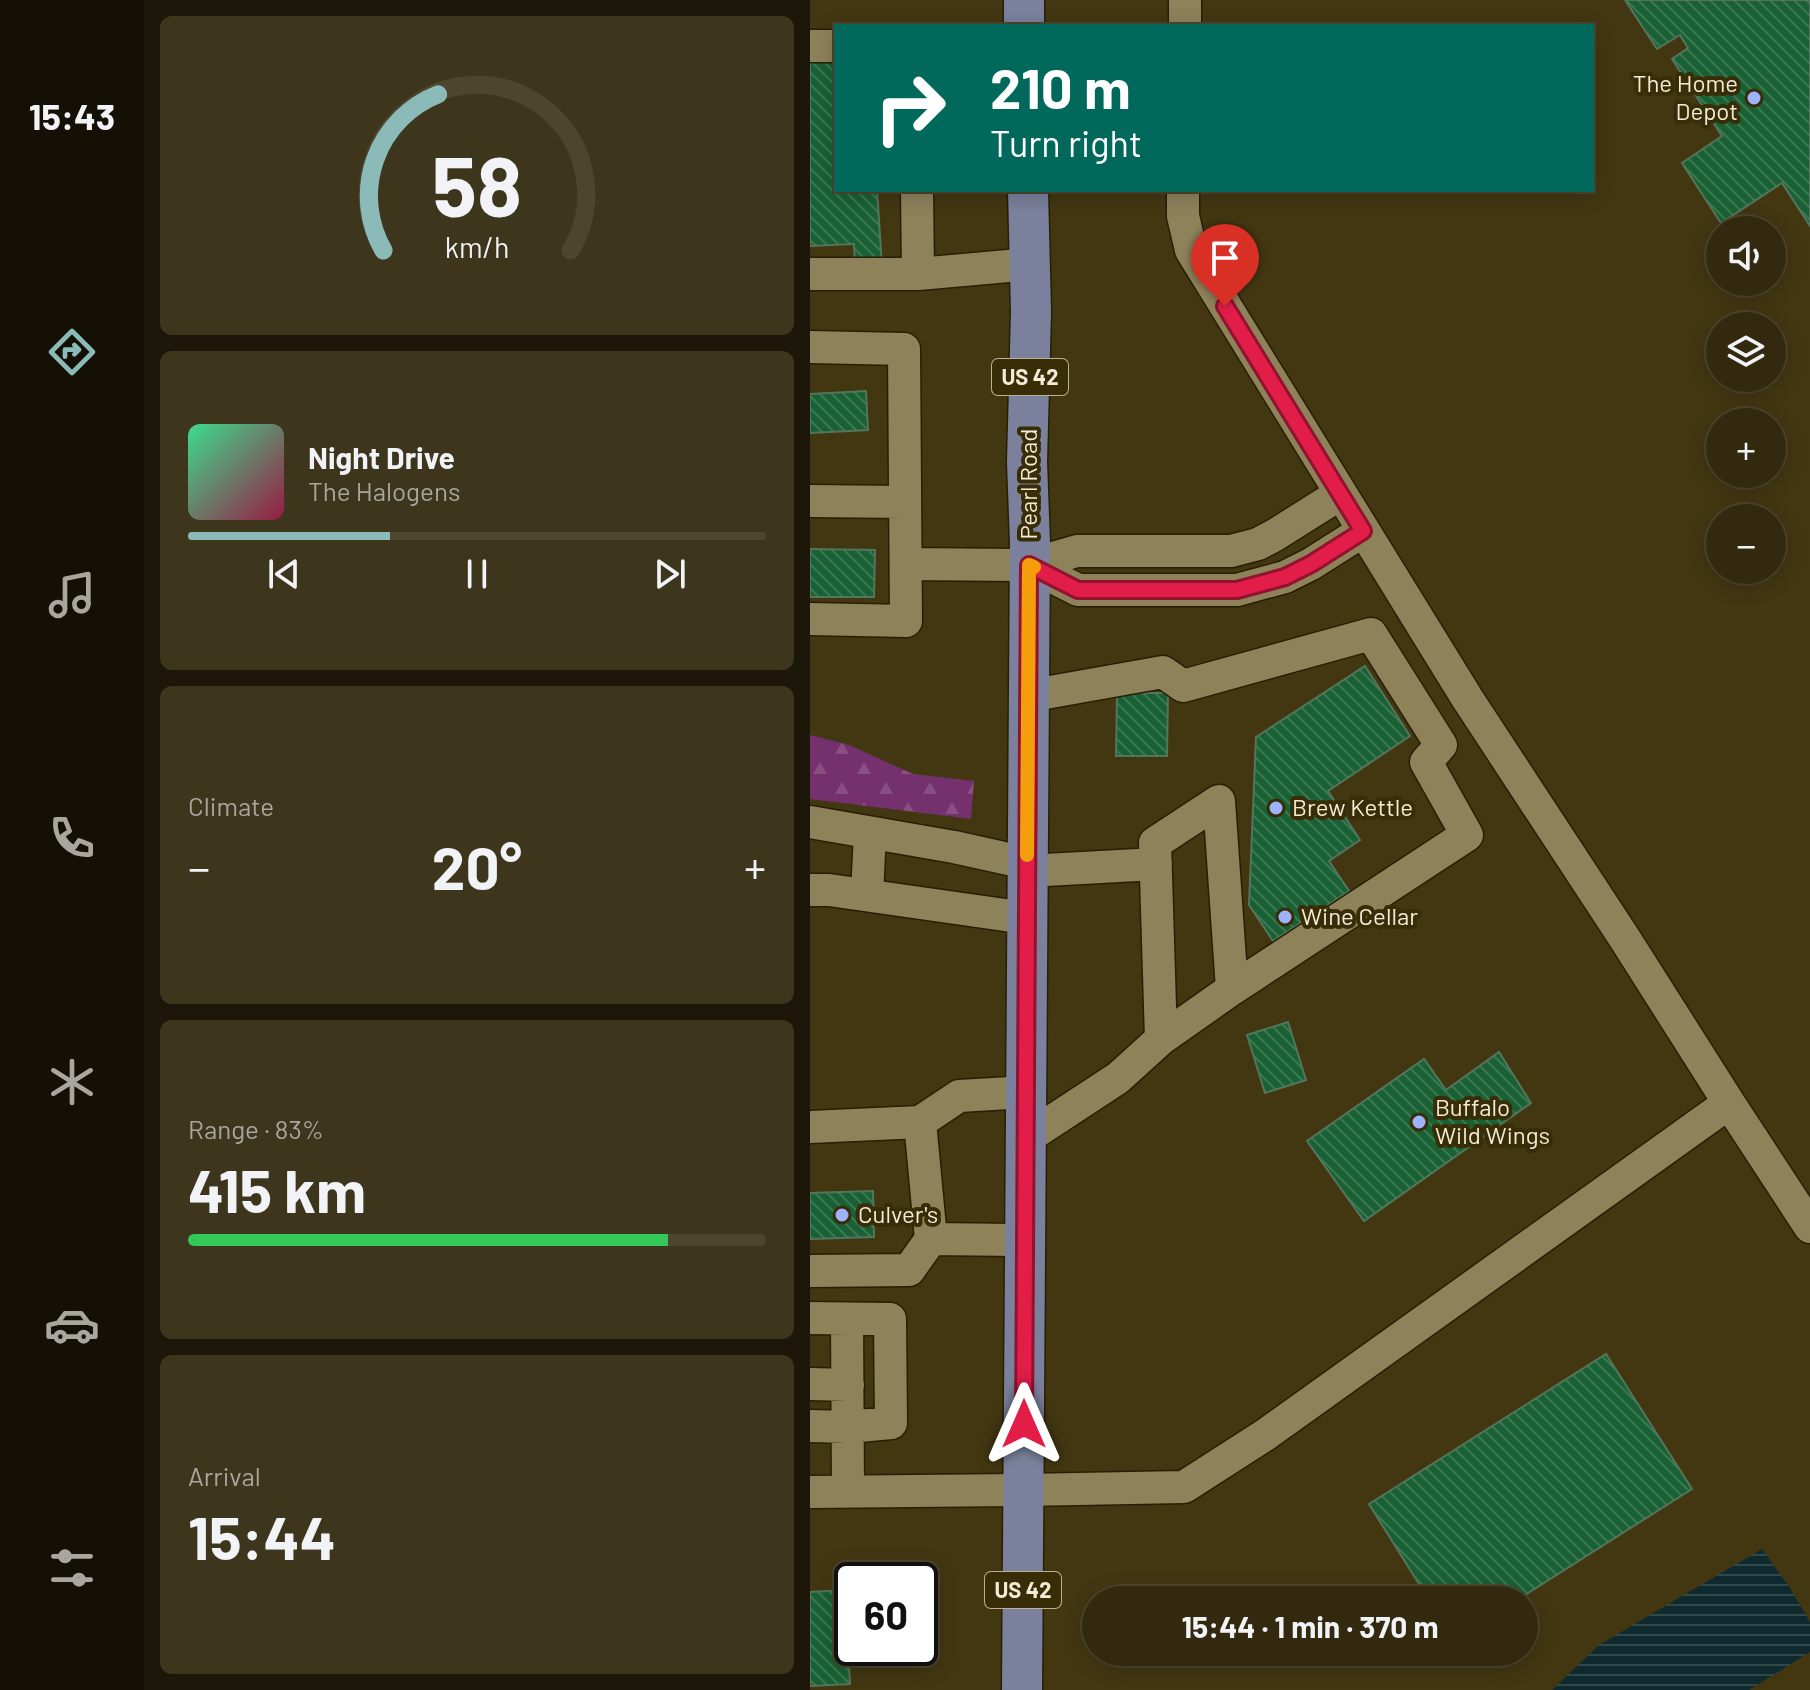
<!DOCTYPE html>
<html lang="en">
<head>
<meta charset="utf-8">
<style>
  :root { --surface:#32290e; --page:#3d351c; --text:#f1f3f6; --muted:#a8a69e; --line:#4d452e; --accent:#8bbbb9 }
  body { margin:0; font-family:Barlow,sans-serif; background:var(--page); color:var(--text); height:100vh; display:flex; flex-direction:column; font-size:30px; white-space:nowrap }
  * { box-sizing:border-box; margin:0 }
  p { font-size:26px; color:var(--muted) }
  .icon { flex:none; width:44px; height:44px; fill:none; stroke:currentColor; stroke-width:2; stroke-linecap:round; stroke-linejoin:round }
  .map { position:relative; flex:1; overflow:hidden }
  .sheet { display:flex; flex-direction:column; gap:16px; padding:16px; background:#1c1708; width:666px }
  .sheet>* { flex:none }
  .top-card { position:absolute; left:24px; top:24px; width:760px; height:168px; border-radius:0px; box-shadow:0 4px 20px #0003,0 0 0 2px var(--line); background:#00695c; color:#fff; overflow:hidden }
  .tools { position:absolute; left:896px; top:216px; display:grid; gap:16px }
  .tools a { display:grid; place-items:center; width:80px; height:80px; border-radius:50%; background:var(--surface); box-shadow:0 4px 20px #0003,0 0 0 2px var(--line); font-size:40px }
  .speed { position:absolute; left:24px; top:1562px; display:flex; gap:16px; font-size:40px; font-weight:700; text-align:center }
  .speed>* { display:grid; place-content:center; width:104px; height:104px; border-radius:50%; background:var(--surface); box-shadow:0 4px 20px #0003,0 0 0 2px var(--line); line-height:1 }
  .speed .limit { border:4px solid #111; border-radius:12px; background:#fff; color:#111 }
  .pin { position:absolute; display:grid; place-items:center; width:68px; height:68px; color:#fff; margin:-82px -34px; border-radius:50% 50% 50% 0; rotate:-45deg; box-shadow:0 0 8px #0007 }
  .pin .icon { rotate:45deg }
  .me { position:absolute; width:88px; margin:-44px; rotate:0deg; stroke-linejoin:round; filter:drop-shadow(0 0 6px #0008) }
  .turn { display:flex; align-items:center; gap:28px; height:168px; padding:0 24px; font-size:36px }
  .turn .icon { width:104px; height:104px; stroke-width:2.5 }
  .turn b { display:block; font-size:56px; line-height:68px }
  .big { font-size:60px; font-weight:700; line-height:1.1 }
  .sheet .card { flex:1; display:flex; flex-direction:column; justify-content:center; gap:12px; min-width:0; padding:0 28px; border-radius:12px; background:var(--page) }
  .sheet .dial { align-items:center; gap:0 }
  .dial svg { height:208px; overflow:visible; fill:none; stroke:var(--line); stroke-width:7; stroke-linecap:round; text-anchor:middle }
  .dial text { fill:var(--text); stroke:none }
  .song { display:flex; align-items:center; gap:24px }
  .cover { width:96px; height:96px; border-radius:12px; background:linear-gradient(135deg,hsl(150 70% 55%),hsl(340 70% 35%)) }
  .played { height:8px; border-radius:4px; background:linear-gradient(90deg,var(--accent) 35%,var(--line) 35%) }
  .keys { display:flex; justify-content:space-around; direction:ltr }
  .heat { display:flex; justify-content:space-between; align-items:center; font-size:44px; direction:ltr }
  .charge { height:12px; border-radius:6px; background:linear-gradient(90deg,#34c759 83%,var(--line) 0) }
  .trip { position:absolute; left:272px; top:1586px; width:456px; height:80px; border-radius:40px; background:var(--surface); box-shadow:0 4px 20px #0003,0 0 0 2px var(--line); font-weight:700; line-height:80px; text-align:center }
  main { display:flex; flex:1; min-height:0 }
  .menu { display:flex; flex-direction:column; width:144px; justify-content:space-around; align-items:center; background:#141006; color:var(--muted) }
  .menu .icon { width:56px; height:56px }
  .menu .on { color:var(--accent) }
  .menu b { font-size:36px; color:var(--text) }
  .map>svg:first-child { display:block }
  .forest { fill:url(#forest-firs) }
  .water { fill:url(#water-rules) }
  .building { fill:url(#building-back-hatch); stroke:#53755c; stroke-width:2 }
  .lines { fill:none; stroke-linecap:round; stroke-linejoin:round }
  .minor-casing { stroke:#271f03; stroke-width:35 }
  .major-casing { stroke:#271f03; stroke-width:43 }
  .minor { stroke:#8e825b; stroke-width:32 }
  .major { stroke:#7b819c; stroke-width:40 }
  .route-casing { stroke:#92132f; stroke-width:20 }
  .route { stroke:#e11d48; stroke-width:14 }
  .slow { stroke:#f59e0b; stroke-width:14 }
  .poi-dot { fill:#9fb3fd; stroke:#382d06; stroke-width:3 }
  .labels { text-anchor:middle; stroke-width:8; stroke-linejoin:round; paint-order:stroke }
  .shield { fill:#382d06; stroke:#bab298; stroke-width:2 }
  .shield-label { font-size:22px; font-weight:bold; fill:#f2ebd7 }
  .poi-label { font-size:24px; fill:#f2ebd7; stroke:#382d06; text-anchor:start }
  .street-label { font-size:24px; fill:#f2ebd7; stroke:#382d06 }
</style>
</head>
<body>
<main>
<nav class="menu">
<b>15:43</b>
<svg class="icon on" aria-label="directions" viewBox="0 0 24 24"><path d="M12 3l9 9-9 9-9-9zM9 14v-3h6M13 9l2 2-2 2"/></svg>
<svg class="icon" aria-label="music" viewBox="0 0 24 24"><path d="M9 18V5l10-2v13"/><circle cx="6" cy="18" r="3"/><circle cx="16" cy="16" r="3"/></svg>
<svg class="icon" aria-label="phone" viewBox="0 0 24 24"><path d="M5 4h4l2 5-3 2q2 4 5 5l2-3 5 2v4C11 20 4 13 5 4z"/></svg>
<svg class="icon" aria-label="climate" viewBox="0 0 24 24"><path d="M12 3v18M4 7l16 10M4 17L20 7"/></svg>
<svg class="icon" aria-label="car" viewBox="0 0 24 24"><path d="M5 17H2v-5l4-1 3-4h7l3 4 3 1v5h-3M9 17h6M6 11h13"/><circle cx="7" cy="17" r="2"/><circle cx="17" cy="17" r="2"/></svg>
<svg class="icon" aria-label="filters" viewBox="0 0 24 24"><path d="M4 7h16M4 17h16"/><circle cx="9" cy="7" r="2"/><circle cx="15" cy="17" r="2"/></svg>
</nav>
<section class="sheet">
<div class="card dial"><svg viewBox="0 0 100 80">
<path d="M14 69A42 42 0 1 1 86 69"/>
<path d="M14 69A42 42 0 0 1 35 9" stroke="#8bbbb9"/>
<text x="50" y="56" font-size="32" font-weight="700">58</text>
<text x="50" y="72" font-size="11">km/h</text>
</svg></div>
<div class="card">
<div class="song"><i class="cover"></i><div><b>Night Drive</b><p>The Halogens</p></div></div>
<div class="played"></div>
<div class="keys"><svg class="icon" aria-label="previous" viewBox="0 0 24 24"><path d="M18 5L8 12l10 7zM5 5v14"/></svg><svg class="icon" aria-label="pause" viewBox="0 0 24 24"><path d="M8 5v14M16 5v14"/></svg><svg class="icon" aria-label="next" viewBox="0 0 24 24"><path d="M6 5l10 7-10 7zM19 5v14"/></svg></div>
</div>
<div class="card"><p>Climate</p>
<div class="heat"><a>−</a><b class="big">20°</b><a>+</a></div>
</div>
<div class="card"><p>Range · 83%</p><b class="big">415 km</b><div class="charge"></div></div>
<div class="card"><p>Arrival</p><b class="big">15:44</b></div>
</section>
<div class="map">
<svg width="1000" height="1690" viewBox="0 0 1000 1690">
  <defs>
    <pattern id="forest-firs" width="22" height="20" patternUnits="userSpaceOnUse" patternTransform="scale(2)"><rect width="22" height="20" fill="#75306e"/><path d="M5 1l3.5 6h-7zM16 11l3.5 6h-7z" fill="#894e82"/></pattern>
    <pattern id="water-rules" width="6" height="5" patternUnits="userSpaceOnUse" patternTransform="scale(2)"><rect width="6" height="5" fill="#0f2a2f"/><path d="M0 2.5h6" fill="none" stroke="#32494c"/></pattern>
    <pattern id="building-back-hatch" width="6" height="6" patternUnits="userSpaceOnUse" patternTransform="scale(2)"><rect width="6" height="6" fill="#196134"/><path d="M-1 5l2 2M0 0l6 6M5-1l2 2" fill="none" stroke="#3b7851"/></pattern>
  </defs>
  <rect width="100%" height="100%" fill="#433712"/>
  <path class="forest" d="M 0,735 L 39,745 L 103,774 L 164,781 L 161,819 L 0,799 Z"/>
  <path class="water" d="M 952,1549 L 980,1588 L 1000,1622 L 1000,1652 L 939,1690 L 742,1690 L 789,1645 Z"/>
  <path class="building" d="M 815,0 L 1000,0 L 1000,226 L 972,183 L 911,223 L 872,163 L 912,136 L 862,59 L 878,48 L 870,35 L 847,49 Z
    M 26,55 L 26,190 L 67,190 L 72,266 L 45,267 L 44,244 L 0,246 L 0,56 Z
    M 56,391 L 58,430 L 0,433 L 0,394 Z
    M 0,549 L 65,550 L 64,597 L 0,597 Z
    M 555,666 L 600,736 L 518,791 L 550,840 L 519,861 L 539,891 L 463,941 L 439,905 L 446,737 Z
    M 307,693 L 358,693 L 357,756 L 306,756 Z
    M 478,1022 L 496,1080 L 455,1093 L 437,1035 Z
    M 689,1052 L 721,1103 L 554,1221 L 497,1141 L 614,1059 L 636,1090 Z
    M 63,1191 L 64,1237 L 0,1239 L 0,1193 Z
    M 796,1354 L 882,1489 L 707,1600 L 619,1600 L 559,1504 Z
    M 35,1590 L 40,1684 L 0,1686 L 0,1592 Z"/>
  <g class="lines">
    <defs>
      <path id="minor" d="M 375,26 L 375,0
        M 0,46 L 26,46
        M 107,190 L 108,274 L 220,264
        M 0,274 L 108,274
        M 0,347 L 94,349 L 96,621 L 0,619
        M 0,501 L 95,502
        M 97,564 L 219,565 L 267,551 L 421,551 L 448,544 L 465,535 L 530,494
        M 219,565 L 268,590 L 427,590 L 475,577 L 501,564 L 553,531
        M 218,696 L 353,672 L 373,686 L 561,634 L 631,745 L 616,762 L 657,835 L 422,989
        M 0,822 L 144,847 L 217,863
        M 217,871 L 346,864
        M 0,890 L 19,890 L 216,918
        M 57,895 L 60,833
        M 919,1103 L 1000,1227
        M 0,1127 L 110,1122 L 149,1096 L 215,1092
        M 215,1139 L 308,1078 L 351,1039 L 345,843 L 409,801 L 422,989 L 351,1039
        M 121,1239 L 215,1240
        M 0,1271 L 99,1270 L 121,1239 L 110,1122
        M 0,1318 L 80,1319 L 81,1423 L 38,1427 L 0,1426
        M 37,1319 L 38,1491
        M 0,1384 L 38,1385
        M 0,1492 L 214,1490 L 374,1487 L 455,1435 L 919,1103 L 815,939 L 657,698 L 381,250 L 373,216 L 373,190"/>
      <path id="major" d="M 214,0 L 214,26
        M 212,1690 L 220,543 L 217,462 L 221,312 L 218,190"/>
    </defs>
    <use href="#minor" class="minor-casing"/>
    <use href="#major" class="major-casing"/>
    <use href="#minor" class="minor"/>
    <use href="#major" class="major"/>
  </g>
  <g class="lines">
    <defs>
      <path id="route" d="M 214,1424 L 219,565 L 268,590 L 427,590 L 475,577 L 501,564 L 553,531 L 415,306"/>
    </defs>
    <use href="#route" class="route-casing"/>
    <use href="#route" class="route"/>
    <path class="slow" d="M 217,855 L 219,565 L 224,567"/>
  </g>
  <g class="poi-dot">
    <circle cx="944" cy="98" r="8"/>
    <circle cx="466" cy="808" r="8"/>
    <circle cx="475" cy="917" r="8"/>
    <circle cx="609" cy="1122" r="8"/>
    <circle cx="32" cy="1215" r="8"/>
  </g>
  <g class="labels">
    <g class="shield">
      <rect x="182" y="359" width="76" height="36" rx="6"/>
      <rect x="175" y="1572" width="76" height="36" rx="6"/>
    </g>
    <g class="shield-label">
      <text x="220" y="385">US 42</text>
      <text x="213" y="1598">US 42</text>
    </g>
    <g class="poi-label">
      <text x="928" y="92" text-anchor="end">The Home<tspan x="928" dy="28">Depot</tspan></text>
      <text x="482" y="816">Brew Kettle</text>
      <text x="491" y="925">Wine Cellar</text>
      <text x="625" y="1116">Buffalo<tspan x="625" dy="28">Wild Wings</tspan></text>
      <text x="48" y="1223">Culver's</text>
    </g>
    <g class="street-label">
      <text transform="translate(219 484) rotate(-90)" y="8">Pearl Road</text>
    </g>
  </g>
</svg>
<div class="tools">
<a><svg class="icon" aria-label="sound" viewBox="0 0 24 24"><path d="M4 9h4l5-4v14l-5-4H4zM17 9q2 3 0 6"/></svg></a>
<a><svg class="icon" aria-label="layers" viewBox="0 0 24 24"><path d="M12 4l9 5-9 5-9-5zM3 14l9 5 9-5"/></svg></a>
<a>+</a>
<a>−</a>
</div>
<div class="speed"><div class="limit">60</div></div>
<div class="pin" style="left:415px;top:306px;background:#d93025"><svg class="icon" aria-label="arrive" viewBox="0 0 24 24"><path d="M6 21V4h12l-3 4 3 4H6"/></svg></div>
<svg class="me" style="left:214px;top:1424px" viewBox="-20 -20 40 40"><path d="M0-17L14 15 0 8-14 15z" fill="#e11d48" stroke="#fff" stroke-width="4"/></svg>
<div class="trip">15:44 · 1 min · 370 m</div>
<div class="top-card">
<div class="turn"><svg class="icon" aria-label="right" viewBox="0 0 24 24"><path d="M7 20v-9h11M14 6l5 5-5 5"/></svg><div><b>210 m</b>Turn right</div></div>
</div>
</div>
</main>
</body>
</html>
